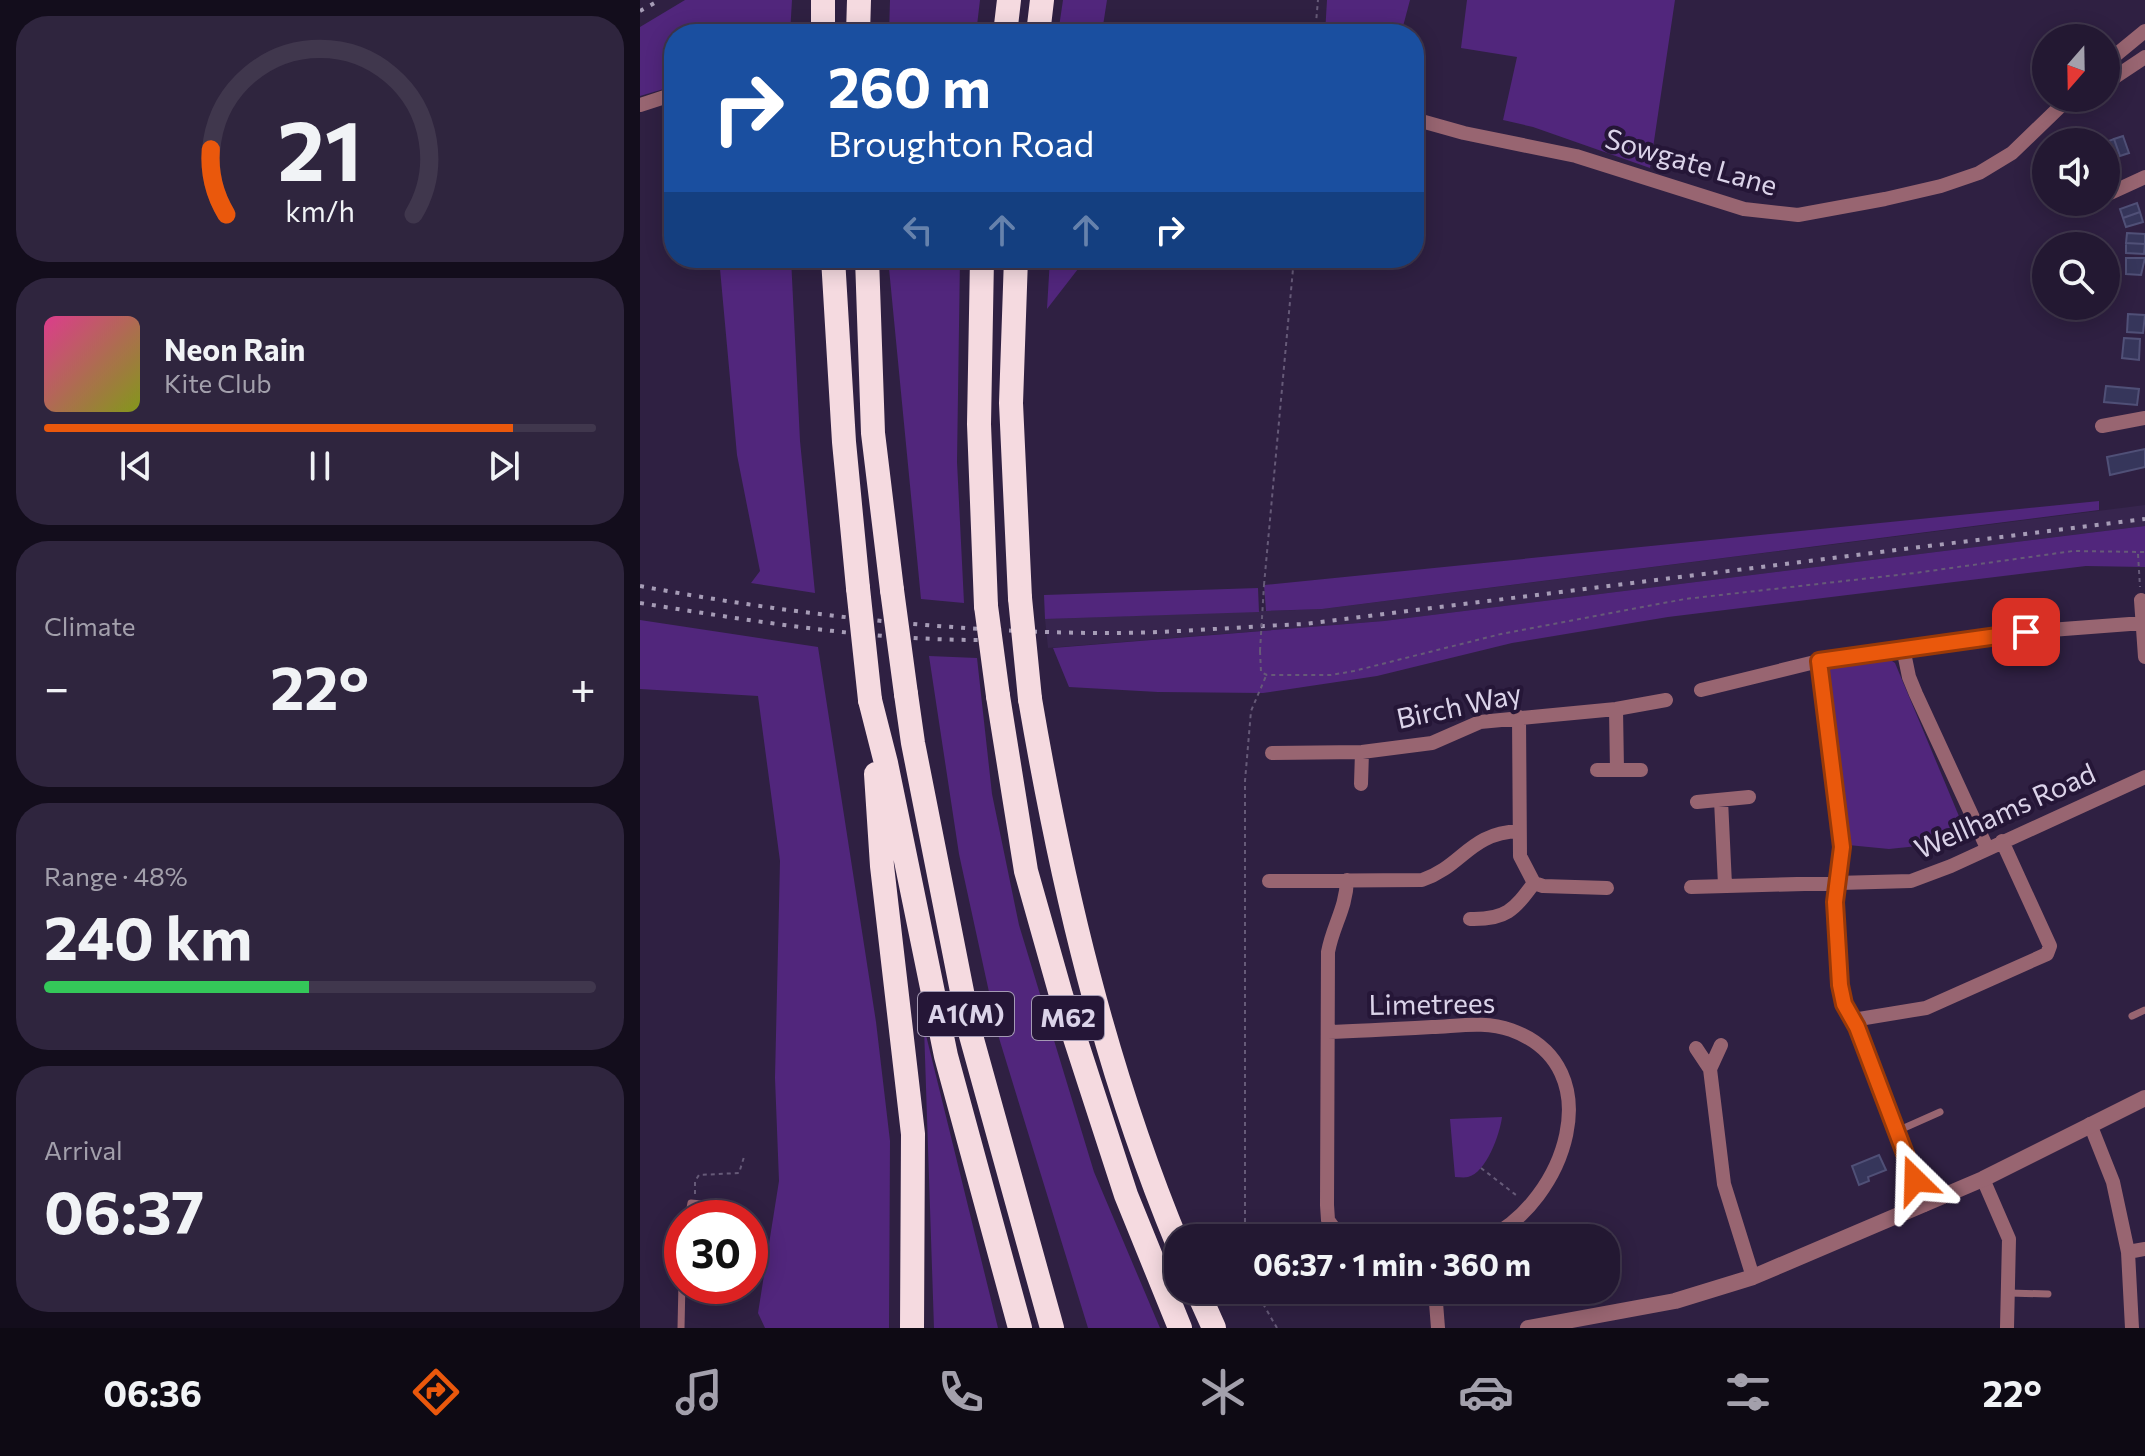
<!DOCTYPE html>
<html lang="en">
<head>
<meta charset="utf-8">
<style>
  :root { --surface:#231832; --page:#2f253e; --text:#f1f3f6; --muted:#a3a0ac; --line:#40374d; --accent:#ea580c }
  body { margin:0; font-family:Commissioner,sans-serif; background:var(--page); color:var(--text); height:100vh; display:flex; flex-direction:column; font-size:30px; white-space:nowrap }
  * { box-sizing:border-box; margin:0 }
  p { font-size:26px; color:var(--muted) }
  .icon { flex:none; width:44px; height:44px; fill:none; stroke:currentColor; stroke-width:2; stroke-linecap:round; stroke-linejoin:round }
  .map { position:relative; flex:1; overflow:hidden }
  .drawer { display:flex; flex-direction:column; gap:16px; padding:16px; background:#130d1c; width:640px }
  .drawer>* { flex:none }
  .top-card { position:absolute; left:24px; top:24px; width:760px; height:244px; border-radius:32px; box-shadow:0 4px 20px #0003,0 0 0 2px var(--line); background:#1a4fa0; color:#fff; overflow:hidden }
  .needle { width:52px; rotate:200deg }
  .tools { position:absolute; left:1392px; top:24px; display:grid; gap:16px }
  .tools a { display:grid; place-items:center; width:88px; height:88px; border-radius:50%; background:var(--surface); box-shadow:0 4px 20px #0003,0 0 0 2px var(--line); font-size:40px }
  .speed { position:absolute; left:24px; top:1200px; display:flex; gap:16px; font-size:40px; font-weight:700; text-align:center }
  .speed>* { display:grid; place-content:center; width:104px; height:104px; border-radius:50%; background:var(--surface); box-shadow:0 4px 20px #0003,0 0 0 2px var(--line); line-height:1 }
  .speed .limit { border:12px solid #d22; background:#fff; color:#111 }
  .pin { position:absolute; display:grid; place-items:center; width:68px; height:68px; color:#fff; margin:-34px; border-radius:16px; box-shadow:0 4px 12px #0006 }
  .me { position:absolute; width:88px; margin:-44px; rotate:338deg; stroke-linejoin:round; filter:drop-shadow(0 0 6px #0008) }
  .turn { display:flex; align-items:center; gap:28px; height:168px; padding:0 32px; font-size:36px }
  .turn .icon { width:104px; height:104px; stroke-width:2.5 }
  .turn b { display:block; font-size:56px; line-height:68px }
  .lanes { display:flex; align-items:center; height:76px; padding:0 32px; background:#0003; justify-content:center; gap:40px; direction:ltr }
  .lanes .off { opacity:.35 }
  .big { font-size:60px; font-weight:700; line-height:1.1 }
  .drawer .widget { flex:1; display:flex; flex-direction:column; justify-content:center; gap:12px; min-width:0; padding:0 28px; border-radius:32px; background:var(--page) }
  .drawer .dial { align-items:center; gap:0 }
  .dial svg { height:208px; overflow:visible; fill:none; stroke:var(--line); stroke-width:7; stroke-linecap:round; text-anchor:middle }
  .dial text { fill:var(--text); stroke:none }
  .song { display:flex; align-items:center; gap:24px }
  .cover { width:96px; height:96px; border-radius:12px; background:linear-gradient(135deg,hsl(330 70% 55%),hsl(70 70% 35%)) }
  .played { height:8px; border-radius:4px; background:linear-gradient(90deg,var(--accent) 85%,var(--line) 85%) }
  .keys { display:flex; justify-content:space-around; direction:ltr }
  .heat { display:flex; justify-content:space-between; align-items:center; font-size:44px; direction:ltr }
  .charge { height:12px; border-radius:6px; background:linear-gradient(90deg,#34c759 48%,var(--line) 0) }
  .trip { position:absolute; left:524px; top:1224px; width:456px; height:80px; border-radius:32px; background:var(--surface); box-shadow:0 4px 20px #0003,0 0 0 2px var(--line); font-weight:700; line-height:80px; text-align:center }
  .tabs { display:flex; height:128px; justify-content:space-around; align-items:center; background:#0e0a14; color:var(--muted) }
  .tabs .icon { width:56px; height:56px }
  .tabs .current { color:var(--accent) }
  .tabs b { font-size:36px; color:var(--text) }
  main { display:flex; flex:1; min-height:0 }
  .map>svg:first-child { display:block }
  .built { fill:#37254e }
  .green { fill:#51267c }
  .building { fill:#36365b; stroke:#505077; stroke-width:2 }
  .lines { fill:none; stroke-linecap:round; stroke-linejoin:round }
  .path { stroke:#665a78; stroke-width:2; stroke-dasharray:4 4; stroke-linecap:butt }
  .service { stroke:#986571; stroke-width:7 }
  .minor { stroke:#986571; stroke-width:14 }
  .tertiary { stroke:#986571; stroke-width:16 }
  .motorway { stroke:#f5dae0; stroke-width:24 }
  .rail { stroke:#a69cb6; stroke-width:4; stroke-dasharray:4 8; stroke-linecap:butt }
  .path-bridge { stroke:#665a78; stroke-width:2; stroke-dasharray:4 4; stroke-linecap:butt }
  .motorway-bridge { stroke:#f5dae0; stroke-width:24 }
  .route-casing { stroke:#983908; stroke-width:20 }
  .route { stroke:#ea580c; stroke-width:14 }
  .labels { text-anchor:middle; stroke-width:8; stroke-linejoin:round; paint-order:stroke }
  .shield { fill:#251637; stroke:#a49ab4; stroke-width:2 }
  .shield-label { font-size:26px; font-weight:bold; fill:#dbd3e9 }
  .street-label { font-size:28px; fill:#dbd3e9; stroke:#251637 }
</style>
</head>
<body>
<main>
<section class="drawer">
<div class="widget dial"><svg viewBox="0 0 100 80">
<path d="M14 69A42 42 0 1 1 86 69"/>
<path d="M14 69A42 42 0 0 1 8 44" stroke="#ea580c"/>
<text x="50" y="56" font-size="32" font-weight="700">21</text>
<text x="50" y="72" font-size="11">km/h</text>
</svg></div>
<div class="widget">
<div class="song"><i class="cover"></i><div><b>Neon Rain</b><p>Kite Club</p></div></div>
<div class="played"></div>
<div class="keys"><svg class="icon" aria-label="previous" viewBox="0 0 24 24"><path d="M18 5L8 12l10 7zM5 5v14"/></svg><svg class="icon" aria-label="pause" viewBox="0 0 24 24"><path d="M8 5v14M16 5v14"/></svg><svg class="icon" aria-label="next" viewBox="0 0 24 24"><path d="M6 5l10 7-10 7zM19 5v14"/></svg></div>
</div>
<div class="widget"><p>Climate</p>
<div class="heat"><a>−</a><b class="big">22°</b><a>+</a></div>
</div>
<div class="widget"><p>Range · 48%</p><b class="big">240 km</b><div class="charge"></div></div>
<div class="widget"><p>Arrival</p><b class="big">06:37</b></div>
</section>
<div class="map">
<svg width="1505" height="1328" viewBox="0 0 1505 1328">
  <rect width="100%" height="100%" fill="#2f2042"/>
  <path class="built" d="M 1505,505 L 1505,526 L 744,621 L 408,648 L 405,619 L 682,609 Z"/>
  <path class="green" d="M 45,0 L 152,0 L 150,34 L 34,34 L 34,86 L 0,96 L 0,27 Z
    M 250,0 L 340,0 L 336,34 L 249,34 Z
    M 423,0 L 467,0 L 462,32 L 418,34 Z
    M 687,0 L 770,0 L 761,34 L 685,34 Z
    M 827,0 L 1035,0 L 1010,168 L 893,127 L 863,120 L 877,57 L 821,48 Z
    M 79,258 L 151,258 L 160,441 L 175,593 L 111,583 L 120,571 L 97,455 Z
    M 248,258 L 320,258 L 317,462 L 324,603 L 281,599 Z
    M 410,258 L 439,258 L 438,269 L 407,309 Z
    M 1459,501 L 1459,510 L 682,609 L 626,611 L 624,585 Z
    M 1505,526 L 1505,567 L 1446,566 L 1028,617 L 872,643 L 737,676 L 623,693 L 518,692 L 429,687 L 413,648 L 744,621 Z
    M 618,588 L 619,612 L 405,619 L 404,595 Z
    M 0,620 L 178,647 L 236,1022 L 250,1141 L 249,1328 L 125,1328 L 118,1313 L 139,1181 L 135,1078 L 140,861 L 118,696 L 0,689 Z
    M 289,656 L 337,658 L 352,794 L 379,925 L 454,1172 L 520,1328 L 448,1328 L 359,1038 L 319,854 Z
    M 1249,659 L 1255,663 L 1326,833 L 1278,846 L 1249,849 L 1208,845 L 1187,668 Z
    M 284,1027 L 358,1328 L 294,1328 Z
    M 862,1117 C 860,1134 846,1173 828,1177 C 824,1178 819,1177 815,1177 L 810,1119 Z"/>
  <path class="building" d="M 1483,136 L 1489,153 L 1480,156 L 1474,139 Z
    M 1474,139 L 1480,156 L 1472,159 L 1466,142 Z
    M 1497,203 L 1500,212 L 1483,218 L 1480,209 Z
    M 1500,212 L 1503,222 L 1486,227 L 1483,218 Z
    M 1487,233 L 1505,234 L 1505,244 L 1486,243 Z
    M 1486,243 L 1505,244 L 1504,254 L 1486,253 Z
    M 1486,258 L 1505,258 L 1501,275 L 1486,274 Z
    M 1488,314 L 1505,315 L 1503,333 L 1487,332 Z
    M 1484,338 L 1500,339 L 1499,360 L 1482,358 Z
    M 1466,386 L 1499,389 L 1497,405 L 1464,402 Z
    M 1505,449 L 1505,467 L 1470,475 L 1467,457 Z
    M 1239,1155 L 1246,1170 L 1228,1177 L 1229,1181 L 1219,1185 L 1212,1166 Z"/>
  <g class="lines">
    <path class="path" d="M 675,34 L 678,0
      M 1498,554 L 1500,587
      M 624,585 L 654,258
      M 620,651 L 621,672 L 627,675 L 691,675 L 714,671 L 861,634 L 1045,599 L 1275,573 L 1433,551 L 1505,552
      M 841,1168 L 876,1195
      M 55,1194 L 55,1181 L 59,1175 L 99,1173 L 104,1157
      M 605,1238 L 605,781 L 611,711 L 626,676
      M 615,1290 L 637,1328"/>
    <path class="service" d="M 1492,1016 L 1505,1010
      M 1255,1132 L 1300,1112
      M 48,1218 L 51,1203 L 93,1207
      M 1369,1293 L 1408,1294
      M 41,1328 L 42,1282"/>
    <path class="minor" d="M 1466,63 L 1505,31
      M 1466,83 L 1505,57
      M 0,105 L 34,94
      M 774,119 L 824,133 L 936,156 L 1104,209 L 1158,215 L 1245,199 L 1301,186 L 1339,173 L 1372,153 L 1429,98
      M 1466,195 L 1505,177
      M 1462,426 L 1505,418
      M 1501,600 L 1505,657
      M 1263,648 L 1269,677 L 1276,694 L 1347,848
      M 1179,661 L 1202,847 L 1195,902 L 1200,985 L 1204,1004 L 1217,1027 L 1284,1205
      M 1061,690 L 1179,661 L 1357,634 L 1503,623
      M 976,709 L 977,770
      M 879,717 L 880,856 L 894,883 L 903,886 L 967,888
      M 632,753 L 722,752 L 792,743 L 840,722 L 976,709 L 1026,700
      M 957,770 L 1001,770
      M 721,784 L 722,752
      M 1081,800 L 1085,885
      M 1057,802 L 1109,797
      M 629,881 L 782,880 C 823,866 829,833 879,831
      M 1051,887 L 1271,881 L 1311,866 L 1505,777
      M 830,919 C 866,920 874,910 894,883
      M 1213,1020 L 1286,1008 L 1407,954 L 1410,946 L 1362,841
      M 688,1032 C 722,1031 757,1029 792,1027 C 819,1026 846,1021 871,1030 C 973,1067 924,1202 848,1238
      M 1056,1048 L 1070,1069 L 1084,1184 L 1113,1277
      M 1070,1069 L 1081,1045
      M 1450,1124 L 1473,1182 L 1488,1252 L 1492,1328
      M 1343,1179 L 1369,1239 L 1367,1328
      M 701,1238 L 688,1220 L 687,1205 L 688,952 C 693,925 706,909 707,880
      M 1488,1252 L 1505,1249
      M 795,1290 L 798,1328"/>
    <path class="tertiary" d="M 888,1328 L 1035,1301 L 1113,1277 L 1343,1179 L 1505,1098"/>
    <path class="motorway" d="M 183,34 L 183,0
      M 218,34 L 219,0
      M 365,34 L 369,0
      M 398,34 L 402,0
      M 193,258 L 204,442 L 218,588
      M 227,258 L 233,433 L 252,590
      M 342,258 L 339,424 L 346,606
      M 376,258 L 371,403 L 380,598
      M 266,694 L 273,743 L 330,1032 L 412,1328
      M 358,696 L 386,871 L 421,995 L 486,1195 L 540,1328
      M 390,699 C 422,886 465,1069 538,1245
      M 230,700 L 246,763 L 306,1056 L 380,1328
      M 236,774 L 242,866 L 273,1134 L 272,1328
      M 557,1290 L 574,1328"/>
    <path class="rail" d="M 0,11 L 20,0
      M 0,586 C 149,614 300,631 452,633 C 522,634 593,627 664,624 L 1505,519
      M 0,603 C 113,621 226,640 341,640"/>
    <path class="path-bridge" d="M 620,651 L 624,585"/>
    <path class="motorway-bridge" d="M 218,588 L 230,700
      M 252,590 L 266,694
      M 380,598 L 390,699
      M 346,606 L 358,696"/>
  </g>
  <g class="lines">
    <defs>
      <path id="route" d="M 1275,1180 L 1217,1027 L 1204,1004 L 1200,985 L 1195,902 L 1202,847 L 1179,661 L 1386,632"/>
    </defs>
    <use href="#route" class="route-casing"/>
    <use href="#route" class="route"/>
  </g>
  <g class="labels">
    <g class="shield">
      <rect x="278" y="992" width="96" height="44" rx="6"/>
      <rect x="392" y="996" width="72" height="44" rx="6"/>
    </g>
    <g class="shield-label">
      <text x="326" y="1023">A1(M)</text>
      <text x="428" y="1027">M62</text>
    </g>
    <g class="street-label">
      <text transform="translate(1051 162) rotate(16)" y="10">Sowgate Lane</text>
      <text transform="translate(819 706) rotate(-12)" y="10">Birch Way</text>
      <text transform="translate(1365 811) rotate(-24)" y="10">Wellhams Road</text>
      <text transform="translate(792 1004) rotate(-1)" y="10">Limetrees</text>
    </g>
  </g>
</svg>
<div class="tools">
<a><svg class="needle" viewBox="-14 -14 28 28"><path d="M0-13l5 13h-10z" fill="#e53935"/><path d="M0 13l5-13h-10z" fill="#a3a0ac"/></svg></a>
<a><svg class="icon" aria-label="sound" viewBox="0 0 24 24"><path d="M4 9h4l5-4v14l-5-4H4zM17 9q2 3 0 6"/></svg></a>
<a><svg class="icon" aria-label="search" viewBox="0 0 24 24"><circle cx="10" cy="10" r="6"/><path d="M15 15l6 6"/></svg></a>
</div>
<div class="speed"><div class="limit">30</div></div>
<div class="pin" style="left:1386px;top:632px;background:#d93025"><svg class="icon" aria-label="arrive" viewBox="0 0 24 24"><path d="M6 21V4h12l-3 4 3 4H6"/></svg></div>
<svg class="me" style="left:1275px;top:1180px" viewBox="-20 -20 40 40"><path d="M0-17L14 15 0 8-14 15z" fill="#ea580c" stroke="#fff" stroke-width="4"/></svg>
<div class="trip">06:37 · 1 min · 360 m</div>
<div class="top-card">
<div class="turn"><svg class="icon" aria-label="right" viewBox="0 0 24 24"><path d="M7 20v-9h11M14 6l5 5-5 5"/></svg><div><b>260 m</b>Broughton Road</div></div>
<div class="lanes"><svg class="icon off" aria-label="left" viewBox="0 0 24 24"><path d="M17 20v-9H6M10 6l-5 5 5 5"/></svg><svg class="icon off" aria-label="ahead" viewBox="0 0 24 24"><path d="M12 20V5M6 11l6-6 6 6"/></svg><svg class="icon off" aria-label="ahead" viewBox="0 0 24 24"><path d="M12 20V5M6 11l6-6 6 6"/></svg><svg class="icon" aria-label="right" viewBox="0 0 24 24"><path d="M7 20v-9h11M14 6l5 5-5 5"/></svg></div>
</div>
</div>
</main>
<nav class="tabs">
<b>06:36</b>
<svg class="icon current" aria-label="directions" viewBox="0 0 24 24"><path d="M12 3l9 9-9 9-9-9zM9 14v-3h6M13 9l2 2-2 2"/></svg>
<svg class="icon" aria-label="music" viewBox="0 0 24 24"><path d="M9 18V5l10-2v13"/><circle cx="6" cy="18" r="3"/><circle cx="16" cy="16" r="3"/></svg>
<svg class="icon" aria-label="phone" viewBox="0 0 24 24"><path d="M5 4h4l2 5-3 2q2 4 5 5l2-3 5 2v4C11 20 4 13 5 4z"/></svg>
<svg class="icon" aria-label="climate" viewBox="0 0 24 24"><path d="M12 3v18M4 7l16 10M4 17L20 7"/></svg>
<svg class="icon" aria-label="car" viewBox="0 0 24 24"><path d="M5 17H2v-5l4-1 3-4h7l3 4 3 1v5h-3M9 17h6M6 11h13"/><circle cx="7" cy="17" r="2"/><circle cx="17" cy="17" r="2"/></svg>
<svg class="icon" aria-label="filters" viewBox="0 0 24 24"><path d="M4 7h16M4 17h16"/><circle cx="9" cy="7" r="2"/><circle cx="15" cy="17" r="2"/></svg>
<b>22°</b>
</nav>
</body>
</html>
